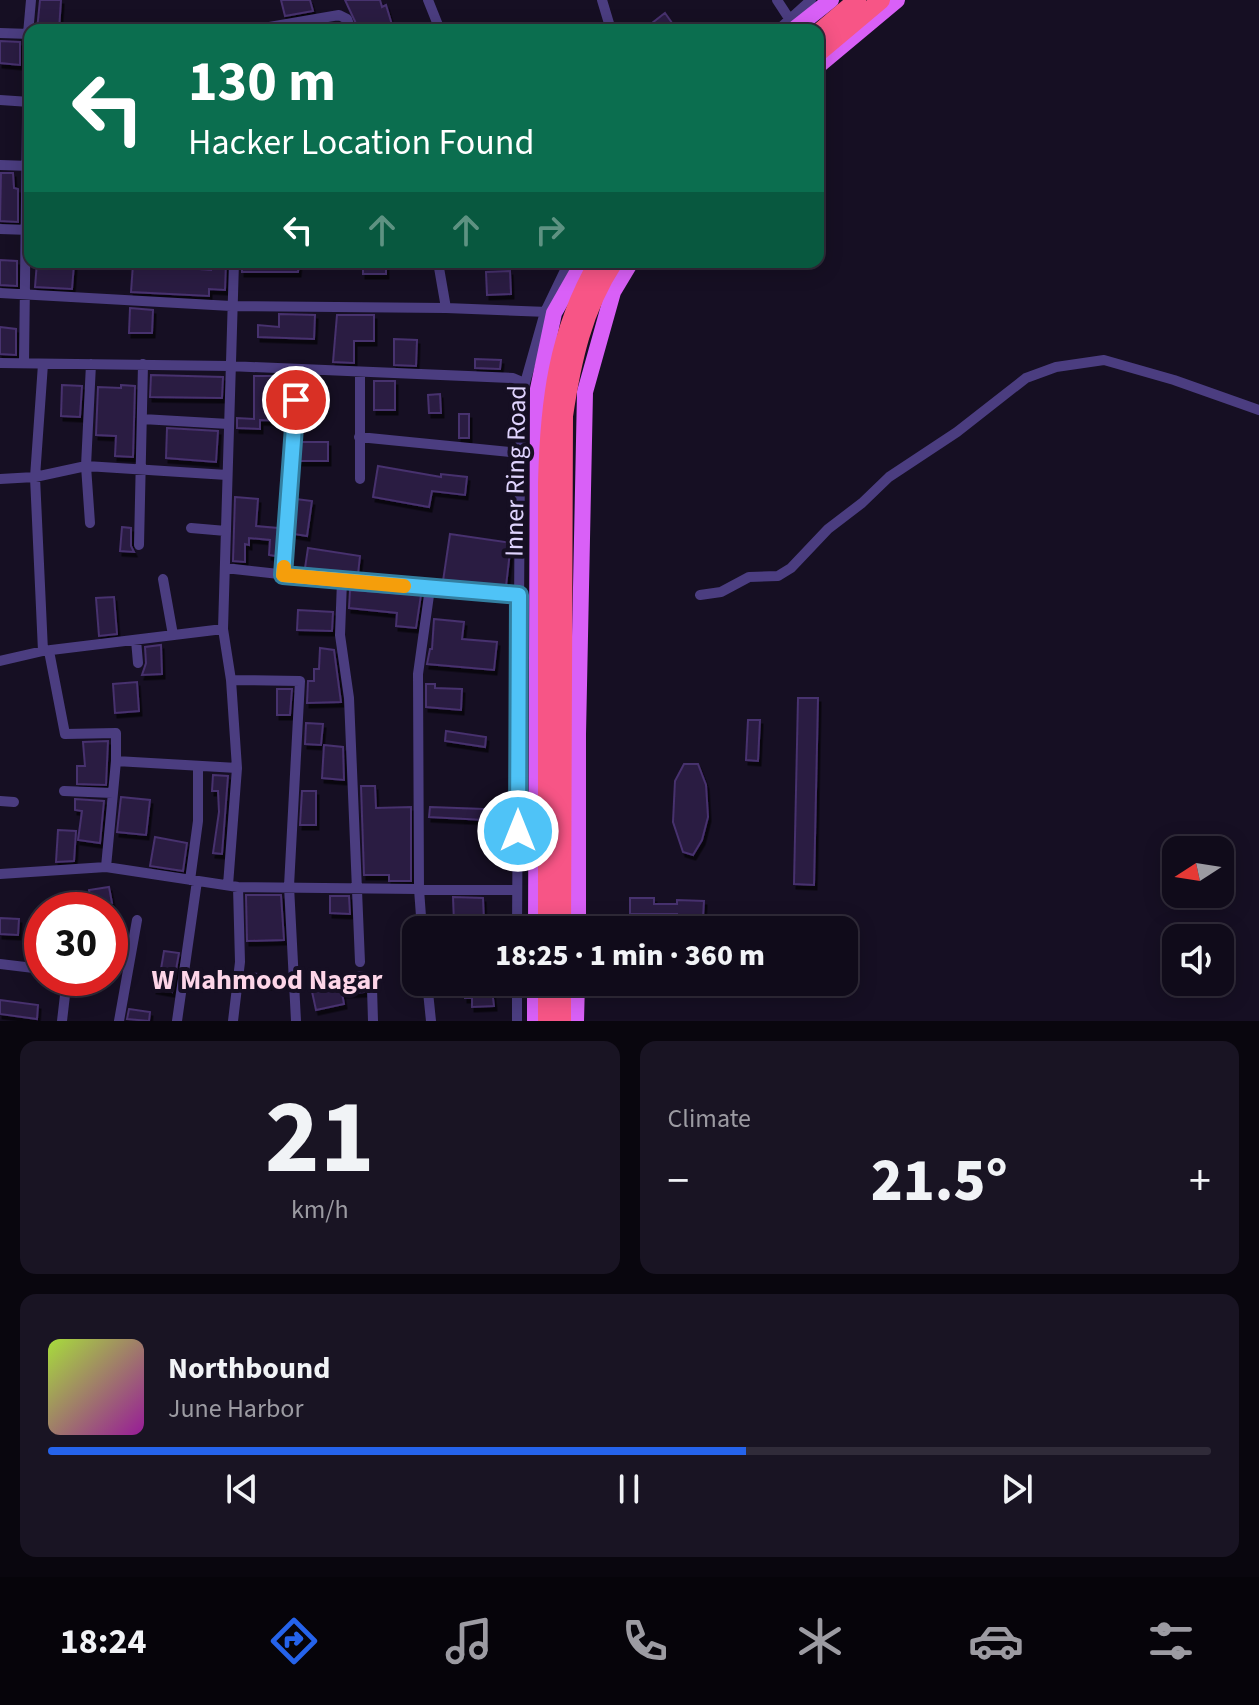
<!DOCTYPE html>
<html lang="en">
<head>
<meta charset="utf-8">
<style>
  :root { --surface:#100b1a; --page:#191423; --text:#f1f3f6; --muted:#9c9ba2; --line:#302b39; --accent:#2563eb }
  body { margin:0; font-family:"Source Sans 3",sans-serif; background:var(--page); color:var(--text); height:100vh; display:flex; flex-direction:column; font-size:30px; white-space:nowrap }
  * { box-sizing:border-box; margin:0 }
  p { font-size:26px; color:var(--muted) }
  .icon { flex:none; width:44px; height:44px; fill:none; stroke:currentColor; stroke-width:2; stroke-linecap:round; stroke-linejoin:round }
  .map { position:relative; height:1021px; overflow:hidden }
  .panel { display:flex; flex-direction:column; gap:20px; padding:20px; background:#09060e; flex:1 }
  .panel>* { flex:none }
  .top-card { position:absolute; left:24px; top:24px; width:800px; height:244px; border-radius:16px; box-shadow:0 4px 20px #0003,0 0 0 2px var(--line); background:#0b6e4f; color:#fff; overflow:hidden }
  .needle { width:52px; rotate:258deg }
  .controls { position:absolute; left:1162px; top:836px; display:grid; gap:16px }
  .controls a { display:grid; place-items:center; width:72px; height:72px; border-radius:16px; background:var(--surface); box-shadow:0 4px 20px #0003,0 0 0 2px var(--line); font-size:40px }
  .speed { position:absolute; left:24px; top:892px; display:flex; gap:16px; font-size:40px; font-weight:700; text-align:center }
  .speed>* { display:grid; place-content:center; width:104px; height:104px; border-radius:50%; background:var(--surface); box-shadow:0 4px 20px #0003,0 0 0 2px var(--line); line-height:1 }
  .speed .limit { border:12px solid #d22; background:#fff; color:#111 }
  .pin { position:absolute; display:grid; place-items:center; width:68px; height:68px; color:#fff; margin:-34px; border:4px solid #fff; border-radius:50%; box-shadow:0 2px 8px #0007 }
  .me { position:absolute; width:88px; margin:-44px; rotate:0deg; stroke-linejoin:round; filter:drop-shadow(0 0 6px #0008) }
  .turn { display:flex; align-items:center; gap:28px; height:168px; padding:0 32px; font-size:36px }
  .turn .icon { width:104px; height:104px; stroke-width:2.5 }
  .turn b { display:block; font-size:56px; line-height:68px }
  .lanes { display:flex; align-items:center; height:76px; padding:0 32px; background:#0003; justify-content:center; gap:40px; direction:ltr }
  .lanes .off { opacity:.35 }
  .big { font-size:60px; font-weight:800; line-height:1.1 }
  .panel .widget { flex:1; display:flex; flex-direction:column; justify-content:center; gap:12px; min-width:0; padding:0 28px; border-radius:16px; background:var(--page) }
  .panel .dial { align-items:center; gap:0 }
  .dial b { font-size:104px; line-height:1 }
  .song { display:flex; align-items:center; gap:24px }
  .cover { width:96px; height:96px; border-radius:12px; background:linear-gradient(135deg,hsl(80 70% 55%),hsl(300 70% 35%)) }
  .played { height:8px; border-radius:4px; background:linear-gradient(90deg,var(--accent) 60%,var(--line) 60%) }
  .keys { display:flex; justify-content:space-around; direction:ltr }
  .heat { display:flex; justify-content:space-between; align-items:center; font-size:44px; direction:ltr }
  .panel .tiles { flex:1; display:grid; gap:20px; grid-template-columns:1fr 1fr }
  .widget:last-child { grid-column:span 2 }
  .trip { position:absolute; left:402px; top:916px; width:456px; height:80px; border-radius:16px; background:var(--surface); box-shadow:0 4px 20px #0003,0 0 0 2px var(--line); font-weight:800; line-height:80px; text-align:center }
  .dock { display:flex; height:128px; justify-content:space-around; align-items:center; background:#06040a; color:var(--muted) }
  .dock .icon { width:56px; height:56px }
  .dock .current { color:var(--accent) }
  .dock b { font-size:36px; color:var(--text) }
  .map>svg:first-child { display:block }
  .building { fill:#2b1c43; stroke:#47306e; stroke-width:2; filter:url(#shadow) }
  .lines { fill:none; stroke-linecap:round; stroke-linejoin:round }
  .street { stroke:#4b3d80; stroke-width:10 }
  .primary { stroke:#d960f7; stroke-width:16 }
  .highway { stroke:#f75586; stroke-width:18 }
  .route-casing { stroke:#337fa1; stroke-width:20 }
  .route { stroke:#4fc3f7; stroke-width:14 }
  .slow { stroke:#f59e0b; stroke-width:14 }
  .labels { text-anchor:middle; stroke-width:8; stroke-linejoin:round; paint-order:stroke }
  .street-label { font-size:26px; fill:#dfd3fd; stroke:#160f23 }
  .neighbourhood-label { font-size:28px; font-weight:bold; fill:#fdd5e8; stroke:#160f23 }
</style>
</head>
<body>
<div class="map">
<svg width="1259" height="1021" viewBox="0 0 1259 1021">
  <defs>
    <filter id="shadow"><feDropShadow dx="2.5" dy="4.5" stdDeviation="0" flood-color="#0009"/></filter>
  </defs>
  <rect width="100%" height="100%" fill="#160f23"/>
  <path class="building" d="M 40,0 L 61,0 L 59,30 L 37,30 Z
    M 281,0 L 310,0 L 313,11 L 285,16 Z
    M 345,0 L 380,0 L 382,7 L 386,5 L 393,28 L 359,30 Z
    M 665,13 L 677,30 L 643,30 Z
    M 0,41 L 20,42 L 20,65 L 0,63 Z
    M 1,173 L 13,173 L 14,188 L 18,189 L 18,222 L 0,221 Z
    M 0,260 L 17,261 L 17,286 L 0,285 Z
    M 37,262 L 74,264 L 72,289 L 35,287 Z
    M 205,262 L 226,262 L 225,290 L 209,289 L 209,296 L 131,292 L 133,264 L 212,270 L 204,270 Z
    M 242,262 L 299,262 L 298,272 L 242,272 Z
    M 363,262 L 386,262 L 386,274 L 363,274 Z
    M 510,271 L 511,294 L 487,295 L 486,272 Z
    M 130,308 L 153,310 L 152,333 L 129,333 Z
    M 279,314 L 315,315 L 314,339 L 258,337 L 258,325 L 279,327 Z
    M 337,315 L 374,315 L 374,341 L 354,341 L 354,363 L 333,362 Z
    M 0,327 L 16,329 L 16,355 L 0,354 Z
    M 394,339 L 417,340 L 416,366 L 394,365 Z
    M 475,359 L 501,360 L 500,369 L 475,368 Z
    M 151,375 L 223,377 L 222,398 L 150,397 Z
    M 254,376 L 286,376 L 286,421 L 260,420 L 260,429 L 237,428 L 237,418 L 254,419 Z
    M 374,381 L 395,381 L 395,410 L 374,410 Z
    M 62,385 L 82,386 L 80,417 L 61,416 Z
    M 121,385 L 135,386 L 133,457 L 115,456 L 116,436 L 96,435 L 98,387 L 121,388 Z
    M 440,394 L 441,413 L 429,413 L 428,395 Z
    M 459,414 L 469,414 L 469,438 L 459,438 Z
    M 167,428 L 218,431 L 216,462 L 166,458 Z
    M 300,442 L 328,442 L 328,461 L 299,461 Z
    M 378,466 L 441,477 L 441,474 L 467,477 L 465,495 L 432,491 L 429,507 L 373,497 Z
    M 235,497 L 258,499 L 256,526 L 278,528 L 276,556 L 269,555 L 270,540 L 249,538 L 249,545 L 245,544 L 245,562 L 233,561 Z
    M 296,499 L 312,501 L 307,536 L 294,534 Z
    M 122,527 L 131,528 L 131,546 L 134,552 L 120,551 Z
    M 450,534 L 511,543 L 506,586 L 443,581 Z
    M 308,548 L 360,556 L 358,574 L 305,568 Z
    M 350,590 L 421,595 L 416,628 L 396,626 L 397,613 L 349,608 Z
    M 114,597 L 117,634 L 99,636 L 96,598 Z
    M 298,610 L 333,612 L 332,631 L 297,630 Z
    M 434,619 L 464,622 L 462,639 L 497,642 L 494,670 L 427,664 L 430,649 L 432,649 Z
    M 161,645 L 162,674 L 142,675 L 146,663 L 145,647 Z
    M 320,648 L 334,650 L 341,702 L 307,703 L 308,681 L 314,681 L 314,669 L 319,669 Z
    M 137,682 L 139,711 L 115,713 L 113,684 Z
    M 426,684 L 435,684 L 435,688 L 462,689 L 461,710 L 426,707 Z
    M 277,689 L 292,689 L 290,715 L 277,715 Z
    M 798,698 L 818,698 L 814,885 L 794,884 Z
    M 748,720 L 760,720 L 758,761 L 746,760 Z
    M 306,723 L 323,724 L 321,745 L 305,744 Z
    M 446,731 L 486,737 L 485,747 L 445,741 Z
    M 108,741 L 106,785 L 77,784 L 77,766 L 85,766 L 83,742 Z
    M 324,745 L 343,747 L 344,780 L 322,778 Z
    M 684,764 L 698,764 L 706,785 L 708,817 L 702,840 L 693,855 L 683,852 L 673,822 L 675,781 Z
    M 213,775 L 228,776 L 222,854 L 213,853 L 219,812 L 218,791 L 212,791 Z
    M 361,786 L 375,786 L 376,808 L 411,807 L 411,881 L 389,881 L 389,875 L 364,875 Z
    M 302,791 L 316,791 L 316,825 L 300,825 Z
    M 121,797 L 150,800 L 146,835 L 117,832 Z
    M 75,799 L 104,801 L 100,843 L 78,840 L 82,811 L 75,810 Z
    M 430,807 L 484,809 L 484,820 L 429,817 Z
    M 58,830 L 76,831 L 74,861 L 56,862 Z
    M 155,837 L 187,843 L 183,871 L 150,866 Z
    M 109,887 L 112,903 L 92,906 L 89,890 Z
    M 246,895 L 281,895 L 284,940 L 247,941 Z
    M 330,896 L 349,896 L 350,914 L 330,913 Z
    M 453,897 L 483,898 L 484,922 L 454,923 Z
    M 630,898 L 654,898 L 654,904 L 677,904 L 677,900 L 704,901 L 703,918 L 677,917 L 677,914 L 630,914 Z
    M 0,918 L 19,919 L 18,935 L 0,934 Z
    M 164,951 L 179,953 L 172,992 L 154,989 L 156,974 L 160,975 Z
    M 364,972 L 364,992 L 342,993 L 344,1004 L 316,1010 L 311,987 L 348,979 L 347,973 Z
    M 247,973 L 270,975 L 269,985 L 246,983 Z
    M 465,982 L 491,982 L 494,1006 L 472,1007 L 472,998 L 465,998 Z
    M 0,1000 L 38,1005 L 37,1019 L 0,1014 Z
    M 129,1009 L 150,1012 L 149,1021 L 127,1019 Z"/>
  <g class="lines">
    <path class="street" d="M 428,0 L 440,30
      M 602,0 L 611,30
      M 777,0 L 792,23
      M 252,30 L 339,15 L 347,19 L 351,30
      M 778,30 L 811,0
      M 0,33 L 30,34
      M 0,100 L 30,102
      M 0,165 L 30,166
      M 0,229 L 30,230
      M 438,262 L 446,308
      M 0,293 L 231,306 L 446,308 L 548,312
      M 0,363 L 229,366 L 513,378 L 520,381 L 523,389
      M 24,363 L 28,34 L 31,0
      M 43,364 L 35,477 L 43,651
      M 142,419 L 229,424
      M 359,437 L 520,453
      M 0,479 L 35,477 L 86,466 L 227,475
      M 360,479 L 360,373
      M 90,523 L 86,466 L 91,364
      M 191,528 L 226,531
      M 139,545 L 143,364
      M 225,568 L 342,581 L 519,595
      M 283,575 L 297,370
      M 163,579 L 173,635
      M 342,581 L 340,635 L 349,698 L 360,962
      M 700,595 L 721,592 L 749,577 L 778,576 L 791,568 L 828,529 L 862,503 L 889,477 L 957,432 L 1026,378 L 1056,367 L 1104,360 L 1174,380 L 1259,410
      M 136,640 L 138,663
      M 49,651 L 65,734 L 116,733 L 116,761 L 106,867
      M 0,661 L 43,651 L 223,629
      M 231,680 L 300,681 L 289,886 L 296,1021
      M 116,761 L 237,768
      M 64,791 L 113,793
      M 0,801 L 14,802
      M 0,874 L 106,867 L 238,887 L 517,890
      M 190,880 L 198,821 L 198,766
      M 228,885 L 237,768 L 231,680 L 223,629 L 234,262
      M 422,930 L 419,889 L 418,674 L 430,588
      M 517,930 L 520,453 L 523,390 L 545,312 L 569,262
      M 0,964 L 42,969
      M 427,982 L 431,1021
      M 517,982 L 517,1021
      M 372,988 L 373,1021
      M 62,1021 L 67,978
      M 119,1021 L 137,920
      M 177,1021 L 197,881
      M 233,1021 L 240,962 L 238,887"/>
    <path class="primary" d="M 793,30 L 831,0
      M 818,66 L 897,0
      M 536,930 L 538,389 L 554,313 L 583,262
      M 578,930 L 578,734 L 585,392 L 613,292 L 631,262
      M 535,1021 L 535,982
      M 576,1021 L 577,982"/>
    <path class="highway" d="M 818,33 L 857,0
      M 818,53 L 881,0
      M 547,930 L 547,483 C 549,402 557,333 598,262
      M 562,930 L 564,416 C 572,362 583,309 614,262
      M 547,1021 L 547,982
      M 562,1021 L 562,982"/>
  </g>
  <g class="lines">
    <defs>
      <path id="route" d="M 296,400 L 283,575 L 519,595 L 518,831"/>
    </defs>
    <use href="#route" class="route-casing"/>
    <use href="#route" class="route"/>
    <path class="slow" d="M 284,567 L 283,575 L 404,586"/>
  </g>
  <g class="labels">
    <g class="street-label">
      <text transform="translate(515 471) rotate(-89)" y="9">Inner Ring Road</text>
    </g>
    <g class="neighbourhood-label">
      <text x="267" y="989">W Mahmood Nagar</text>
    </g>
  </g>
</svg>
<div class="controls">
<a><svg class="needle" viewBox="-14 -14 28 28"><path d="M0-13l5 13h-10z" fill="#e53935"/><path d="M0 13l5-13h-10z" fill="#9c9ba2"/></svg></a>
<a><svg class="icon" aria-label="sound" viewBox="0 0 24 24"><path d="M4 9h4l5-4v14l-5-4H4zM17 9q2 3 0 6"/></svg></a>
</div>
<div class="speed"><div class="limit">30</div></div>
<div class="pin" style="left:296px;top:400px;background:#d93025"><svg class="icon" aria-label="arrive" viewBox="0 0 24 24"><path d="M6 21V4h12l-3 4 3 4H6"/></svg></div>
<svg class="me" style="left:518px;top:831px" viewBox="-20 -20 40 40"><circle r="17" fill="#4fc3f7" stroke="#fff" stroke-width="3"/><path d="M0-11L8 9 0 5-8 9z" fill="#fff"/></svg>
<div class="trip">18:25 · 1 min · 360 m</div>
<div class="top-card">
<div class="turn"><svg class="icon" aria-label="left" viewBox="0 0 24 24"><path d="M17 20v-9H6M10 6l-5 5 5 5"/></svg><div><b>130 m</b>Hacker Location Found</div></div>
<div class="lanes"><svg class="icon" aria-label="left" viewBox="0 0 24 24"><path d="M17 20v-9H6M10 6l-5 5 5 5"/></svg><svg class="icon off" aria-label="ahead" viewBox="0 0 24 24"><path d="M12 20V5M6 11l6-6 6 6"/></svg><svg class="icon off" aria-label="ahead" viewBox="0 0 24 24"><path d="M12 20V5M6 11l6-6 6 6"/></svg><svg class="icon off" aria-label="right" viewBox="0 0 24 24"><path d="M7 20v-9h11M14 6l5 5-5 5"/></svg></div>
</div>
</div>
<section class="panel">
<div class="tiles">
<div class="widget dial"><b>21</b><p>km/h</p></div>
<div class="widget"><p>Climate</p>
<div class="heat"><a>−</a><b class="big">21.5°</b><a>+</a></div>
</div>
<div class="widget">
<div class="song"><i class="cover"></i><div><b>Northbound</b><p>June Harbor</p></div></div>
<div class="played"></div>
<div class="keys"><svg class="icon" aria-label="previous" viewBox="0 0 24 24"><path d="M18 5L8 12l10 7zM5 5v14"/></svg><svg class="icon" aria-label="pause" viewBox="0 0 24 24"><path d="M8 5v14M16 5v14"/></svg><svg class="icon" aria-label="next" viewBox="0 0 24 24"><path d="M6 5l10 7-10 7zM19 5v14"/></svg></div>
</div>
</div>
</section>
<nav class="dock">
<b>18:24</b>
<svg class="icon current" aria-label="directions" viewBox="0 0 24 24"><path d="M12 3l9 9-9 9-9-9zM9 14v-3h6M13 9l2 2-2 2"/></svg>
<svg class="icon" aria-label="music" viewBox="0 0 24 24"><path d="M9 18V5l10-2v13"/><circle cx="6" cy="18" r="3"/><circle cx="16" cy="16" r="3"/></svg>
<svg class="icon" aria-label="phone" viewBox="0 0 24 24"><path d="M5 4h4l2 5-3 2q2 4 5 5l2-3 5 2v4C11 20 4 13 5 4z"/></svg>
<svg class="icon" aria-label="climate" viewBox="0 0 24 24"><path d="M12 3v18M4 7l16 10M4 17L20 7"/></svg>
<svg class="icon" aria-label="car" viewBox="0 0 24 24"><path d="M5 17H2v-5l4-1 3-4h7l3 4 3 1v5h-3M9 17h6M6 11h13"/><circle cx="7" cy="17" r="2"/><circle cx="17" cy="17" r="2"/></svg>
<svg class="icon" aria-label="filters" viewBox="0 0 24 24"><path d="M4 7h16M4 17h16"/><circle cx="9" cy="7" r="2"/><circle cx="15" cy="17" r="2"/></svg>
</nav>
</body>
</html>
